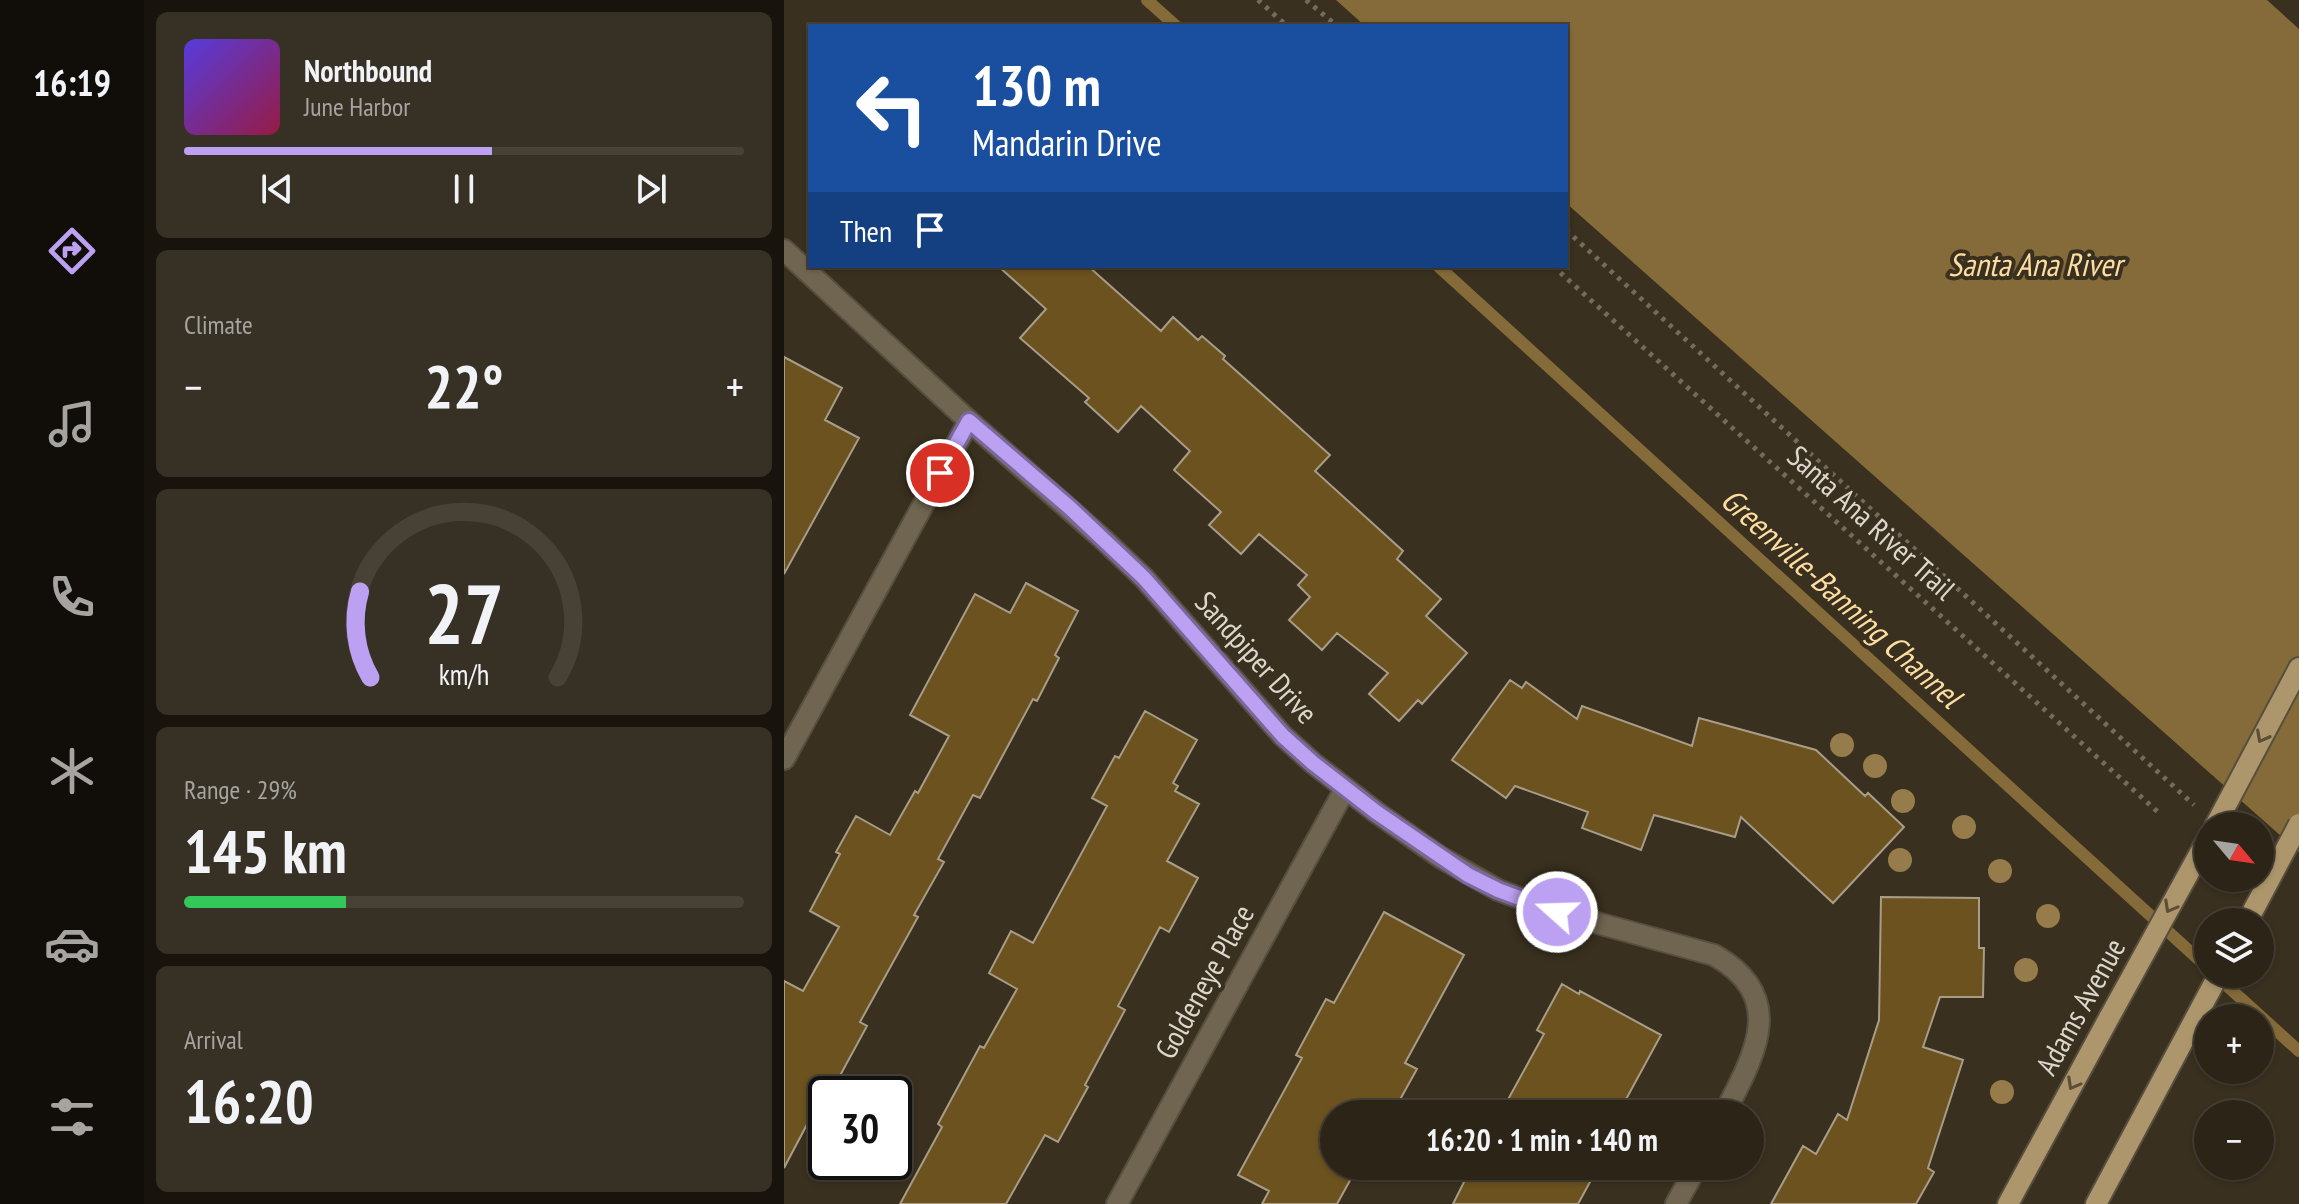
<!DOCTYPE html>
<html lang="en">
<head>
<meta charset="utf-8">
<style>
  :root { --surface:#2b2417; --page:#373024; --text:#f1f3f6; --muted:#a6a4a1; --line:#474136; --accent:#bca0f2 }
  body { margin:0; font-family:"PT Sans Narrow",sans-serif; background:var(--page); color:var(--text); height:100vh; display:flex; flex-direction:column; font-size:30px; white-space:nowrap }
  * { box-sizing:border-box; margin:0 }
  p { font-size:26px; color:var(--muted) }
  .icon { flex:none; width:44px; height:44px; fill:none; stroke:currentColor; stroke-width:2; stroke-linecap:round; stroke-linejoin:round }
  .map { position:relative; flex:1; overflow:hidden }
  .panel { display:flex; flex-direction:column; gap:12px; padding:12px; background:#18140d; width:640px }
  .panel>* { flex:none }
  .banner { position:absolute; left:24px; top:24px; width:760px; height:244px; border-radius:0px; box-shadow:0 2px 6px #0004,0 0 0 2px var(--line); background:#1a4fa0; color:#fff; overflow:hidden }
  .needle { width:52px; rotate:119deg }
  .tools { position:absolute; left:1410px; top:812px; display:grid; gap:16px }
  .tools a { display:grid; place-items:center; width:80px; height:80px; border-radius:50%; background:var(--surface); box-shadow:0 2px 6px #0004,0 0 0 2px var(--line); font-size:40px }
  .speed { position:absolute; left:24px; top:1076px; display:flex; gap:16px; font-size:40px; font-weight:700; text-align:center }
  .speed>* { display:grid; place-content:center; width:104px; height:104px; border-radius:50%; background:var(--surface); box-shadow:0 2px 6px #0004,0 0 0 2px var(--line); line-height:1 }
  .speed .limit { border:4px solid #111; border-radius:12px; background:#fff; color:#111 }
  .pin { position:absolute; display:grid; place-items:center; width:68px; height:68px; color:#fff; margin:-34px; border:4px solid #fff; border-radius:50%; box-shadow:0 2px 8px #0007 }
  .me { position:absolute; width:88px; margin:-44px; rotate:290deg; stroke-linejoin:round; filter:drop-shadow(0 0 6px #0008) }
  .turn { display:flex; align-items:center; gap:28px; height:168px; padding:0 32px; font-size:36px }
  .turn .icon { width:104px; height:104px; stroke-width:2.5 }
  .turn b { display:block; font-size:56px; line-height:68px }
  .then { display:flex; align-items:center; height:76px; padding:0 32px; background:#0003; gap:16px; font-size:30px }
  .big { font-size:60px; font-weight:800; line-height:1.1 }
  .panel .card { flex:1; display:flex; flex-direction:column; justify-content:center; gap:12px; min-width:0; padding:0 28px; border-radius:12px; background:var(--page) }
  .panel .dial { align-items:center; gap:0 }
  .dial svg { height:208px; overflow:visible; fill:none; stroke:var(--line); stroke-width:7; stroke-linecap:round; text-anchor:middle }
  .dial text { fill:var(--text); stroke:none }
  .song { display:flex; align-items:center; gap:24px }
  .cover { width:96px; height:96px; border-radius:12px; background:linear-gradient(135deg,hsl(250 70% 55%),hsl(340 70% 35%)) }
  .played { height:8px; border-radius:4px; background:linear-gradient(90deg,var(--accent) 55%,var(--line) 55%) }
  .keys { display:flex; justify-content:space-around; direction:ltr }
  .heat { display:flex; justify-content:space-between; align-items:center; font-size:44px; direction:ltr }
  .charge { height:12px; border-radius:6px; background:linear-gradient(90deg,#34c759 29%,var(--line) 0) }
  .trip { position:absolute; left:536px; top:1100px; width:444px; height:80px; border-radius:40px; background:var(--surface); box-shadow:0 2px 6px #0004,0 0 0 2px var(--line); font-weight:800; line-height:80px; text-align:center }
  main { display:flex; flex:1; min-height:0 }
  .tabs { display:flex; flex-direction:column; width:144px; justify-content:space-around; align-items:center; background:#110e09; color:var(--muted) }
  .tabs .icon { width:56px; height:56px }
  .tabs .on { color:var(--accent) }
  .tabs b { font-size:36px; color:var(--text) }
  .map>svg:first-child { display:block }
  .water { fill:#846b39 }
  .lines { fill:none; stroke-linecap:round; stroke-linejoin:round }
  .stream { stroke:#846b39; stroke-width:12 }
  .building { fill:#6b521f; stroke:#a89d89; stroke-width:2 }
  .street-casing { stroke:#564e3e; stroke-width:24 }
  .primary-casing { stroke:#564e3e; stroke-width:24 }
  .path { stroke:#736c5d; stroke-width:5; stroke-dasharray:4 6; stroke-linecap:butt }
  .street { stroke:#706550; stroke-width:20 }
  .primary { stroke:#ad966c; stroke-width:20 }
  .primary-bridge-casing { stroke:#564e3e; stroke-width:24; stroke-linecap:butt }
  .primary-bridge { stroke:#ad966c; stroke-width:20 }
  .tree { fill:#967c4b }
  .oneway { stroke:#5c4f36 }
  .route-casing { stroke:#7a689d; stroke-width:20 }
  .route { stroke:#bca0f2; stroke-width:14 }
  .labels { text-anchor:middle; stroke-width:8; stroke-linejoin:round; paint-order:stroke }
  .street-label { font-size:30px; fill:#dcd7cc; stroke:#39301f }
  .water-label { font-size:32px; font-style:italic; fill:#fddda1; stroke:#39301f }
</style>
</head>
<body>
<main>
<nav class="tabs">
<b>16:19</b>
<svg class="icon on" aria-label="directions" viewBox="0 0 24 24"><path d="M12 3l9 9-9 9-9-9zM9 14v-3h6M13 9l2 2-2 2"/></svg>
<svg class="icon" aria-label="music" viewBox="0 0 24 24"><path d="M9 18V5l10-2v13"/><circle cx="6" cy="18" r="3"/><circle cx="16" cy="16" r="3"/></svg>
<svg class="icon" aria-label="phone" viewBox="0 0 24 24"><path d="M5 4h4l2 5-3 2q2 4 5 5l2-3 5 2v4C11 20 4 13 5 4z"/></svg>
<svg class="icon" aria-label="climate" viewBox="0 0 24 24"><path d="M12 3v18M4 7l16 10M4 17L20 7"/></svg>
<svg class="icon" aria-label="car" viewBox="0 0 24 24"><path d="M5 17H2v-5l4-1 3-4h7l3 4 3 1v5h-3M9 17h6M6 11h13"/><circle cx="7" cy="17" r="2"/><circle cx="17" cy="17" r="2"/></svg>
<svg class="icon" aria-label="filters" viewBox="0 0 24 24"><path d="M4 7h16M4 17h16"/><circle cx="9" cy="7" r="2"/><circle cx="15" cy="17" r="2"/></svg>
</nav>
<section class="panel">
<div class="card">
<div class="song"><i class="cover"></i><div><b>Northbound</b><p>June Harbor</p></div></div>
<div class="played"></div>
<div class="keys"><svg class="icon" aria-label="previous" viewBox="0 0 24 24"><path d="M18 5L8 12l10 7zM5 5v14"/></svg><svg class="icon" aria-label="pause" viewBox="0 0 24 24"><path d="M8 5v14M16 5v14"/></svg><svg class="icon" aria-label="next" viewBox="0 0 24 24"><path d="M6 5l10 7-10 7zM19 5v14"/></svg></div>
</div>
<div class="card"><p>Climate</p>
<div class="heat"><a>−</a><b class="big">22°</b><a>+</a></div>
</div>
<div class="card dial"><svg viewBox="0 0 100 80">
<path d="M14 69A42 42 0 1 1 86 69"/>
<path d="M14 69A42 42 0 0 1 10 36" stroke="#bca0f2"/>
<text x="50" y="56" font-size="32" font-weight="700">27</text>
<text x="50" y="72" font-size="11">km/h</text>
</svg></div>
<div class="card"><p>Range · 29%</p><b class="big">145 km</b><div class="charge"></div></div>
<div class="card"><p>Arrival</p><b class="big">16:20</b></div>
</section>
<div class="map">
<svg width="1515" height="1204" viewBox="0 0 1515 1204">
  <rect width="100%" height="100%" fill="#39301f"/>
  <path class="water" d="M 552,0 L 1483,0 L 1515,29 L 1515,852 L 782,203 L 782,26 L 581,26 Z"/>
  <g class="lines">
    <path class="stream" d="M 363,0 L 392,26
      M 654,266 L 1424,968
      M 1431,975 L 1515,1051"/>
  </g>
  <path class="building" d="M 214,266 L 304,266 L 377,331 L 389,317 L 414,340 L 418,336 L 441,356 L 439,359 L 546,455 L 531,471 L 619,551 L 613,559 L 657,599 L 642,616 L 683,653 L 638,704 L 634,700 L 615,721 L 585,694 L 604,673 L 553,633 L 538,650 L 505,620 L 526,597 L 514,585 L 523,575 L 475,534 L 457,554 L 425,525 L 437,512 L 390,470 L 406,451 L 357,406 L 334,432 L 301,402 L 305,398 L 236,338 L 262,309 Z
    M 0,357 L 58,388 L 41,420 L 75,438 L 0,574 Z
    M 242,583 L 294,611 L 271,655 L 275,658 L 253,701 L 249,699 L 196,798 L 189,795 L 154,859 L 160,862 L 130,915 L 134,917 L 76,1022 L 83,1026 L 46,1094 L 42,1094 L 42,1101 L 33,1118 L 28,1115 L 0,1168 L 0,981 L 19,991 L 55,927 L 26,911 L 56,854 L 52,852 L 72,816 L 106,835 L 131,791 L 134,793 L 165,736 L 126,715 L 191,594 L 226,613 Z
    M 726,680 L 738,688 L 742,682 L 793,719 L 798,706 L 908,746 L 915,718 L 1032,750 L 1081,796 L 1084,793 L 1120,827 L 1049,903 L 957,817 L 951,837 L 870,815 L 857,850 L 798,828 L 804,812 L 731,786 L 722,798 L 668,760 Z
    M 361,711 L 413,740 L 389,783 L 394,786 L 391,791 L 415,804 L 383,861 L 414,878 L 385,932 L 376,927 L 334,1006 L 341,1010 L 301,1085 L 304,1087 L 274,1142 L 261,1135 L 222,1204 L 116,1204 L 158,1127 L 154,1124 L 196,1046 L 200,1048 L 233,989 L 205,973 L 227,931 L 249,943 L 323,806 L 308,798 L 331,756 L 335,758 Z
    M 1097,897 L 1195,898 L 1195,948 L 1200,948 L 1199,997 L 1156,997 L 1139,1047 L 1179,1060 L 1144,1168 L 1150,1172 L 1132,1204 L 987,1204 L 1019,1146 L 1032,1154 L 1054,1114 L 1063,1120 L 1095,1020 Z
    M 600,912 L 680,955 L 621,1063 L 633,1069 L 608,1114 L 603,1112 L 602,1114 L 550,1114 L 550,1166 L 574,1166 L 553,1204 L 478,1204 L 485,1191 L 454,1175 L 518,1058 L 512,1055 L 542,999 L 550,1003 Z
    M 778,984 L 795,994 L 796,991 L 877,1035 L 834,1114 L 716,1114 L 760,1034 L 753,1030 Z
    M 688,1166 L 798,1166 L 811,1173 L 794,1204 L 669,1204 Z"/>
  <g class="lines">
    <defs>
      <path id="street" d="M 0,250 L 185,421 L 320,540 L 360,578 L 499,736 L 529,763 L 592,812 L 656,857 L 714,890 L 773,912 L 930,955 C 1005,997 970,1056 940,1114
        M 0,759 L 185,421
        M 333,1204 L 561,789
        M 892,1204 L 913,1166"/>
      <path id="primary" d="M 1431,826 L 1515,668
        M 1224,1204 L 1326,1016
        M 1312,1204 L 1435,974"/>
    </defs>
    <use href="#street" class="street-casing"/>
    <use href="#primary" class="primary-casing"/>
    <path class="path" d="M 474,0 L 503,26
      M 522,0 L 553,26
      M 782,230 L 1410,805
      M 769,266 L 1375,813"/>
    <use href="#street" class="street"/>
    <use href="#primary" class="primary"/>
    <defs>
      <path id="primary-bridge" d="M 1463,922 L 1515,824
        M 1326,1016 L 1424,838"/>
    </defs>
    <use href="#primary-bridge" class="primary-bridge-casing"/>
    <use href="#primary-bridge" class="primary-bridge"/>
  </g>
  <g class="tree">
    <circle cx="1058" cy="745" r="12"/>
    <circle cx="1091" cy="766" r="12"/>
    <circle cx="1119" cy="801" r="12"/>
    <circle cx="1180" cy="827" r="12"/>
    <circle cx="1116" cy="860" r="12"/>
    <circle cx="1216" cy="871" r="12"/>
    <circle cx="1264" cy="916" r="12"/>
    <circle cx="1242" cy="970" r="12"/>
    <circle cx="1218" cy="1092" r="12"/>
  </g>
  <defs><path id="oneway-chevron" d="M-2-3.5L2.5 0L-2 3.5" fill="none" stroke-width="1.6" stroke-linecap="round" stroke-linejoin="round" transform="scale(2)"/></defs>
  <g class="oneway">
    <use href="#oneway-chevron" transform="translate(1478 737) rotate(118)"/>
    <use href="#oneway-chevron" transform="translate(1386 907) rotate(119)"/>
    <use href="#oneway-chevron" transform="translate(1289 1084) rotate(119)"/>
  </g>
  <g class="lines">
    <defs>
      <path id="route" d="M 156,473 L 185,421 L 285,507 L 360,578 L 499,736 L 529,763 L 592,812 L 684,875 L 714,890 L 773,912"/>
    </defs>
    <use href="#route" class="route-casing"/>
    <use href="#route" class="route"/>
  </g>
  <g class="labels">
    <g class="street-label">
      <text transform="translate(1087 523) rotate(42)" y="10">Santa Ana River Trail</text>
      <text transform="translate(472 658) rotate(48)" y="10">Sandpiper Drive</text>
      <text transform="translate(421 982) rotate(-61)" y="10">Goldeneye Place</text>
      <text transform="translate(1297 1007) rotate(-61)" y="10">Adams Avenue</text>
    </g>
    <g class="water-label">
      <text x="1251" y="276">Santa Ana River</text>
      <text transform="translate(1057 598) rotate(42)" y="11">Greenville-Banning Channel</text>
    </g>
  </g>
</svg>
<div class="tools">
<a><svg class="needle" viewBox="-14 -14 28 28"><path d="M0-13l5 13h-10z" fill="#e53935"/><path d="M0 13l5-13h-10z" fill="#a6a4a1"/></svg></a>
<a><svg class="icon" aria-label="layers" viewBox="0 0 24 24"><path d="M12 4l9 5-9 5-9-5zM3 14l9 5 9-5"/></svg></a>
<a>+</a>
<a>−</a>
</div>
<div class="speed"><div class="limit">30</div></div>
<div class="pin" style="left:156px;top:473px;background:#d93025"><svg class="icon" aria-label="arrive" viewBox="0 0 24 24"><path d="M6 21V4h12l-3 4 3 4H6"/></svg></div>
<svg class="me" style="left:773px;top:912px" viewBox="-20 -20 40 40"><circle r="17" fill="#bca0f2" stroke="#fff" stroke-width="3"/><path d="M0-11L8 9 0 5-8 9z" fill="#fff"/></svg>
<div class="trip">16:20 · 1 min · 140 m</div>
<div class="banner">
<div class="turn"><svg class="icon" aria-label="left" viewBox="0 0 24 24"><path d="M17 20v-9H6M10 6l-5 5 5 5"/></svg><div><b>130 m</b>Mandarin Drive</div></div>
<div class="then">Then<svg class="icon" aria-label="arrive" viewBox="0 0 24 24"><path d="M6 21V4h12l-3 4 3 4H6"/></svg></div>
</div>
</div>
</main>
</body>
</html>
